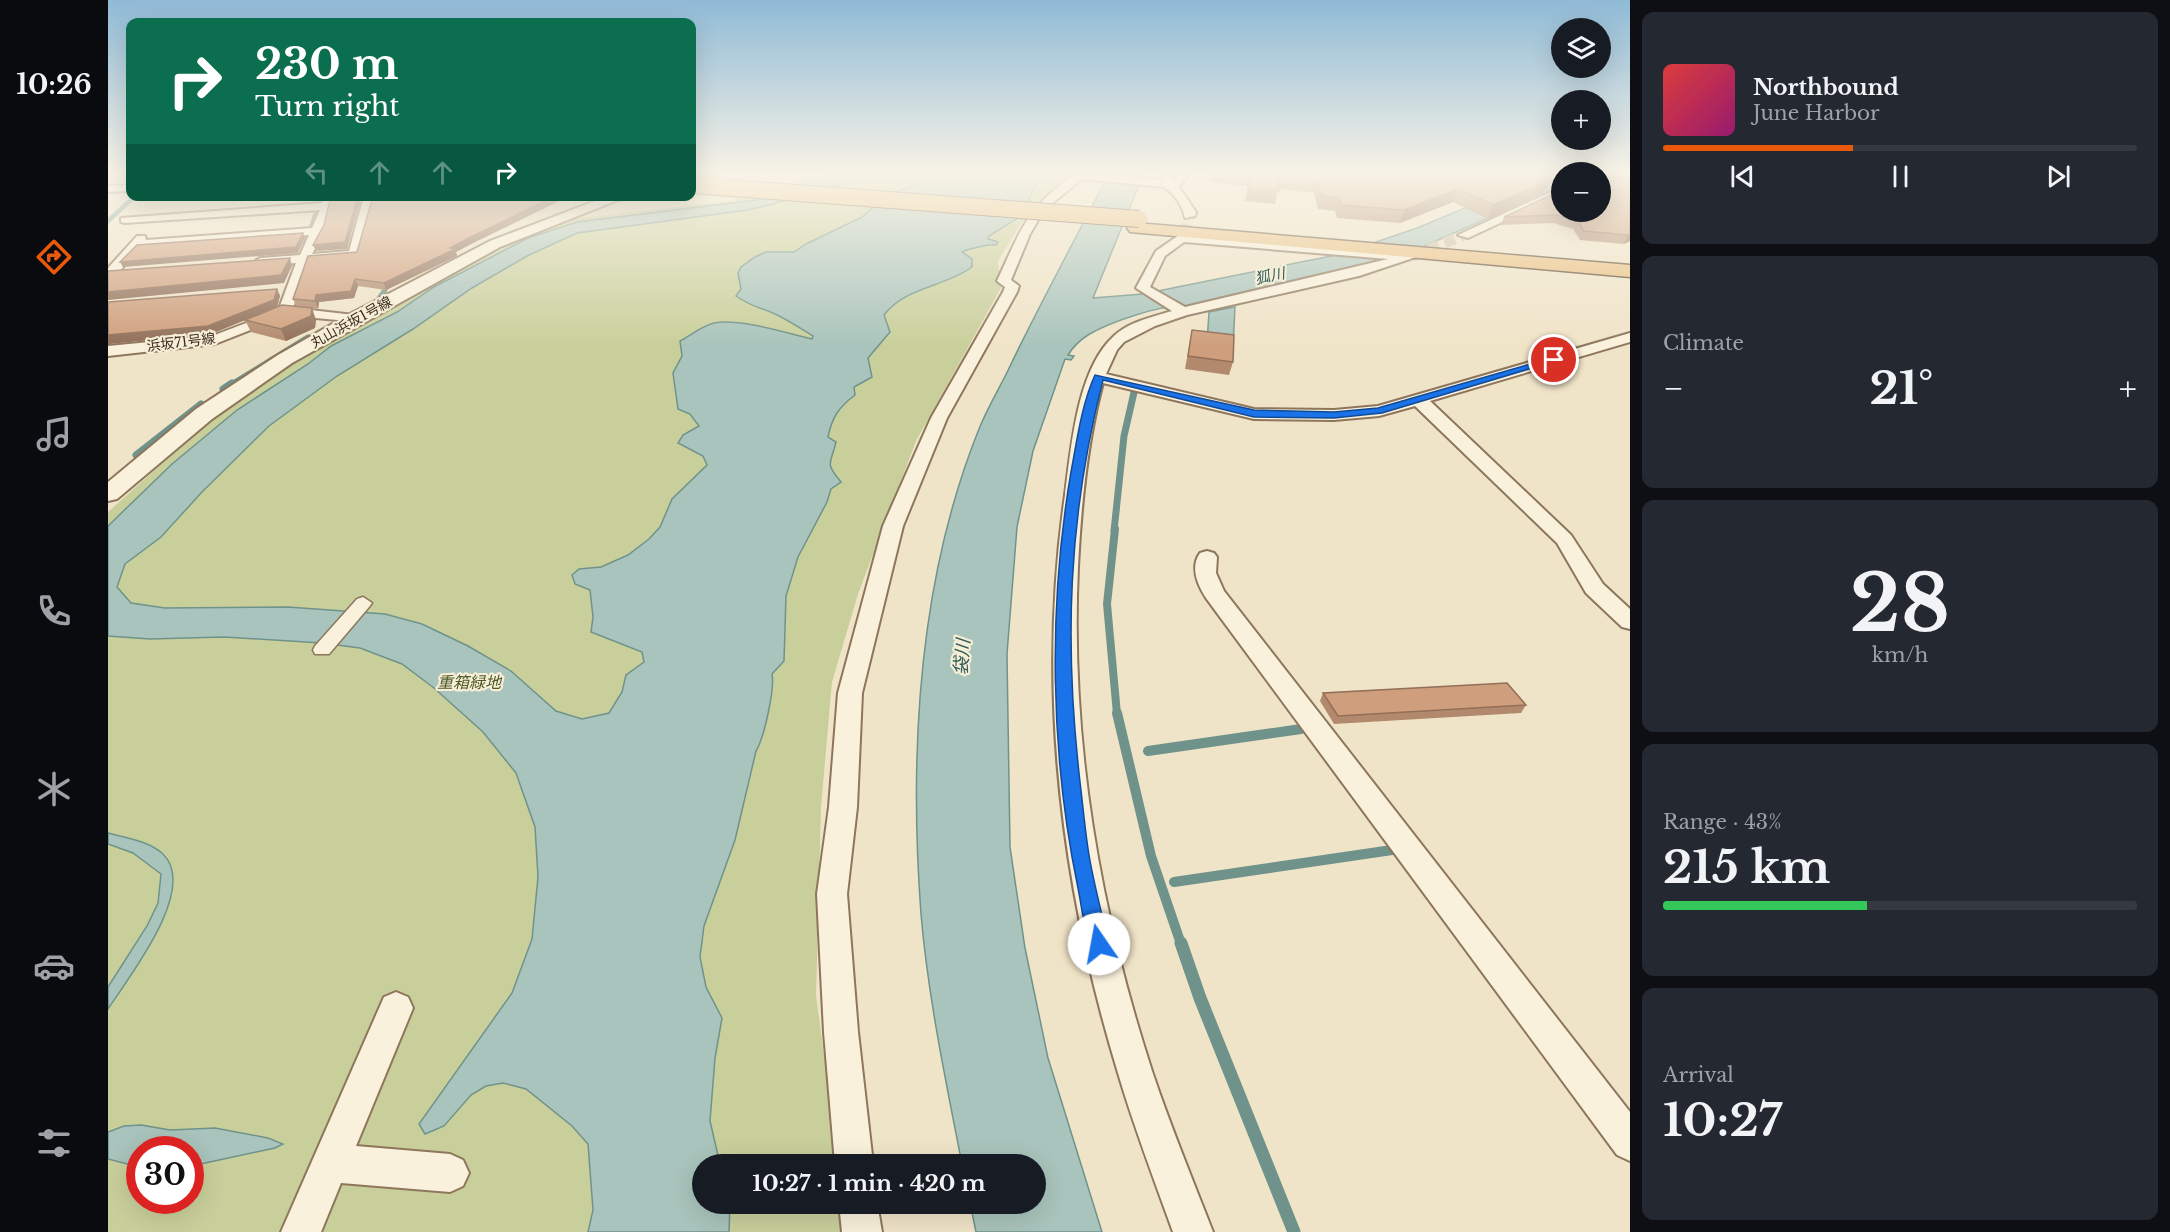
<!DOCTYPE html>
<html lang="en">
<head>
<meta charset="utf-8">
<style>
  :root { --surface:#171b24; --page:#242831; --text:#f1f3f6; --muted:#9ea1a6; --line:#363941; --accent:#ea580c }
  body { margin:0; font-family:"Libre Baskerville","Noto Sans JP",serif; background:var(--page); color:var(--text); height:100vh; display:flex; flex-direction:column; font-size:22px; white-space:nowrap }
  * { box-sizing:border-box; margin:0 }
  p { font-size:20px; color:var(--muted) }
  .icon { flex:none; width:33px; height:33px; fill:none; stroke:currentColor; stroke-width:2; stroke-linecap:round; stroke-linejoin:round }
  .map { position:relative; flex:1; overflow:hidden }
  .details { display:flex; flex-direction:column; gap:12px; padding:12px; background:#0d0f14; width:540px }
  .details>* { flex:none }
  .banner { position:absolute; left:18px; top:18px; width:570px; height:183px; border-radius:12px; box-shadow:0 6px 24px #0002; background:#0b6e4f; color:#fff; overflow:hidden }
  .tools { position:absolute; left:1443px; top:18px; display:grid; gap:12px }
  .tools a { display:grid; place-items:center; width:60px; height:60px; border-radius:50%; background:var(--surface); box-shadow:0 6px 24px #0002; font-size:30px }
  .speed { position:absolute; left:18px; top:1136px; display:flex; gap:12px; font-size:30px; font-weight:700; text-align:center }
  .speed>* { display:grid; place-content:center; width:78px; height:78px; border-radius:50%; background:var(--surface); box-shadow:0 6px 24px #0002; line-height:1 }
  .speed .limit { border:9px solid #d22; background:#fff; color:#111 }
  .pin { position:absolute; display:grid; place-items:center; width:51px; height:51px; color:#fff; margin:-26px; border:3px solid #fff; border-radius:50%; box-shadow:0 2px 6px #0007 }
  .me { position:absolute; width:66px; margin:-33px; rotate:348deg; stroke-linejoin:round; filter:drop-shadow(0 0 4px #0008) }
  .turn { display:flex; align-items:center; gap:21px; height:126px; padding:0 30px; font-size:27px }
  .turn .icon { width:78px; height:78px; stroke-width:2.5 }
  .turn b { display:block; font-size:42px; line-height:51px }
  .lanes { display:flex; align-items:center; height:57px; padding:0 30px; background:#0003; justify-content:center; gap:30px; direction:ltr }
  .lanes .off { opacity:.35 }
  .big { font-size:45px; font-weight:800; line-height:1.1 }
  .details .widget { flex:1; display:flex; flex-direction:column; justify-content:center; gap:9px; min-width:0; padding:0 21px; border-radius:12px; background:var(--page) }
  .details .dial { align-items:center; gap:0 }
  .dial b { font-size:78px; line-height:1 }
  .song { display:flex; align-items:center; gap:18px }
  .cover { width:72px; height:72px; border-radius:9px; background:linear-gradient(135deg,hsl(0 70% 55%),hsl(320 70% 35%)) }
  .played { height:6px; border-radius:3px; background:linear-gradient(90deg,var(--accent) 40%,var(--line) 40%) }
  .keys { display:flex; justify-content:space-around; direction:ltr }
  .heat { display:flex; justify-content:space-between; align-items:center; font-size:33px; direction:ltr }
  .charge { height:9px; border-radius:4px; background:linear-gradient(90deg,#34c759 43%,var(--line) 0) }
  .trip { position:absolute; left:584px; top:1154px; width:354px; height:60px; border-radius:30px; background:var(--surface); box-shadow:0 6px 24px #0002; font-weight:800; line-height:60px; text-align:center }
  main { display:flex; flex:1; min-height:0 }
  .tab-bar { display:flex; flex-direction:column; width:108px; justify-content:space-around; align-items:center; background:#090b0e; color:var(--muted) }
  .tab-bar .icon { width:42px; height:42px }
  .tab-bar .on { color:var(--accent) }
  .tab-bar b { font-size:27px; color:var(--text) }
  .map>svg:first-child { display:block }
  .green { fill:#c9cf9b; fill-rule:evenodd }
  .water { fill:#a9c4bc; stroke:#6f938a; stroke-width:1.5 }
  .lines { fill:none; stroke-linecap:round; stroke-linejoin:round }
  .stream-far5 { stroke:#6f938a; stroke-width:4.5 }
  .stream-far4 { stroke:#6f938a; stroke-width:5 }
  .stream-far3 { stroke:#6f938a; stroke-width:7 }
  .stream-far2 { stroke:#6f938a; stroke-width:8 }
  .stream-far1 { stroke:#6f938a; stroke-width:10 }
  .stream { stroke:#6f938a; stroke-width:13 }
  .minor-tunnel { stroke:#ccc0a6; stroke-width:11; stroke-dasharray:11 6; stroke-linecap:butt }
  .pedestrian-casing { stroke:#8d765c; stroke-width:3 }
  .minor-casing { stroke:#8d765c; stroke-width:4 }
  .tertiary-casing { stroke:#8d765c; stroke-width:4 }
  .trunk-casing { stroke:#5b4430; stroke-width:3 }
  .pedestrian { fill:#faf1dc; fill-rule:evenodd }
  .minor { fill:#faf1dc; fill-rule:evenodd }
  .tertiary { fill:#faf1dc; fill-rule:evenodd }
  .trunk { fill:#eabe7c; fill-rule:evenodd }
  .trunk-bridge-casing { stroke:#5b4430; stroke-width:18; stroke-linecap:butt }
  .trunk-bridge { stroke:#eabe7c; stroke-width:16 }
  .wall { fill:#b2896c }
  .shaded-wall { fill:#916f58 }
  .building { fill:#cf9f7d; stroke:#916f58; stroke-width:1.5 }
  .route { fill:#1a73e8; stroke:#114b97; stroke-width:1.5 }
  .labels { text-anchor:middle; stroke-width:4.5; stroke-linejoin:round; paint-order:stroke }
  .far-street-label { font-size:14px; fill:#3d2e20; stroke:#f7eed8 }
  .far-water-label { font-size:15px; font-style:italic; fill:#2f5d5a; stroke:#f7eed8 }
  .park-label { font-size:16px; font-style:italic; fill:#4d5a26; stroke:#f7eed8 }
  .water-label { font-size:18px; font-style:italic; fill:#2f5d5a; stroke:#f7eed8 }
</style>
</head>
<body>
<main>
<nav class="tab-bar">
<b>10:26</b>
<svg class="icon on" aria-label="directions" viewBox="0 0 24 24"><path d="M12 3l9 9-9 9-9-9zM9 14v-3h6M13 9l2 2-2 2"/></svg>
<svg class="icon" aria-label="music" viewBox="0 0 24 24"><path d="M9 18V5l10-2v13"/><circle cx="6" cy="18" r="3"/><circle cx="16" cy="16" r="3"/></svg>
<svg class="icon" aria-label="phone" viewBox="0 0 24 24"><path d="M5 4h4l2 5-3 2q2 4 5 5l2-3 5 2v4C11 20 4 13 5 4z"/></svg>
<svg class="icon" aria-label="climate" viewBox="0 0 24 24"><path d="M12 3v18M4 7l16 10M4 17L20 7"/></svg>
<svg class="icon" aria-label="car" viewBox="0 0 24 24"><path d="M5 17H2v-5l4-1 3-4h7l3 4 3 1v5h-3M9 17h6M6 11h13"/><circle cx="7" cy="17" r="2"/><circle cx="17" cy="17" r="2"/></svg>
<svg class="icon" aria-label="filters" viewBox="0 0 24 24"><path d="M4 7h16M4 17h16"/><circle cx="9" cy="7" r="2"/><circle cx="15" cy="17" r="2"/></svg>
</nav>
<div class="map">
<svg width="1522" height="1232" viewBox="0 0 1522 1232">
  <rect width="100%" height="100%" fill="#f0e4c8"/>
  <path class="green" d="M 714,175 L 968,175 L 932,200 L 913,224 L 890,261 L 893,288 L 808,441 L 750,594 L 724,682 L 713,807 L 708,996 L 731,1164 L 594,1164 L 594,1203 L 737,1203 L 741,1232 L 0,1232 L 0,512 L 116,408 L 209,348 L 392,247 L 463,219 L 620,201 ZM 32,1149 L 82,1149 L 82,1200 L 32,1200 Z"/>
  <path class="water" d="M 724,175 L 757,175 L 729,186 L 708,188 L 669,203 L 640,210 L 469,233 L 419,256 L 364,288 L 305,329 L 229,376 L 161,426 L 94,492 L 53,537 L 17,564 L 9,587 L 23,603 L 57,608 L 180,607 L 277,614 L 314,624 L 360,646 L 403,671 L 448,711 L 474,719 L 501,713 L 514,692 L 518,675 L 536,662 L 534,652 L 483,632 L 485,617 L 482,590 L 467,584 L 464,575 L 471,569 L 493,567 L 520,555 L 541,539 L 552,527 L 564,499 L 599,465 L 595,456 L 570,443 L 575,435 L 591,426 L 582,414 L 570,409 L 565,373 L 574,356 L 572,341 C 583,335 594,326 606,323 C 632,318 678,333 704,339 L 705,336 C 692,328 680,320 667,314 C 650,306 645,308 628,296 L 633,289 L 630,273 L 633,267 L 647,257 L 658,252 L 686,252 L 698,244 L 754,217 L 777,196 L 833,175 L 933,175 L 921,199 L 926,208 L 881,236 L 880,239 L 890,242 L 888,245 C 881,244 860,249 854,252 L 864,259 L 864,267 C 837,287 797,287 776,315 L 782,332 L 760,358 L 764,377 L 746,387 L 747,395 C 731,407 724,417 720,437 L 728,442 C 723,464 716,462 733,482 L 723,489 L 719,502 L 690,557 L 678,596 L 676,661 L 664,674 C 667,689 656,738 648,751 L 627,840 L 596,926 L 592,957 L 598,987 L 614,1018 L 607,1058 L 602,1121 L 612,1164 L 594,1164 L 594,1203 L 622,1203 L 621,1232 L 480,1232 L 485,1210 L 480,1144 L 464,1126 L 418,1089 L 395,1083 L 378,1086 L 363,1095 L 336,1126 L 317,1134 L 311,1124 L 404,993 L 424,939 L 430,877 L 427,827 L 408,773 L 375,732 L 326,688 L 294,664 L 252,648 L 214,643 L 116,637 L 42,639 L 0,636 L 0,526 L 64,464 L 129,410 L 200,364 L 223,346 L 289,312 L 326,287 L 420,238 L 469,222 L 648,200 Z
    M 1000,175 L 1035,175 L 985,298 L 1035,294 L 1233,254 L 1309,228 L 1437,175 L 1453,175 L 1453,186 L 1287,259 L 1078,308 C 1059,301 998,324 980,335 C 972,340 965,347 960,355 L 966,356 L 963,360 L 957,359 L 925,451 L 909,527 L 899,654 L 902,847 L 917,948 L 940,1058 L 994,1232 L 868,1232 L 862,1203 L 927,1203 L 927,1164 L 854,1164 C 838,1082 820,997 813,914 C 801,753 810,580 871,429 C 880,406 893,386 903,364 C 934,300 968,238 1000,175 Z
    M 1127,307 L 1125,346 L 1099,343 L 1101,312 Z
    M 0,833 C 18,838 41,841 55,854 C 91,889 20,978 0,1009 L 0,987 L 39,926 L 50,903 L 53,874 L 25,853 L 0,844 Z
    M 33,1125 L 62,1130 L 107,1128 L 160,1138 L 175,1144 L 167,1148 L 83,1166 L 82,1149 L 32,1149 L 31,1167 L 0,1159 L 0,1132 L 16,1126 Z"/>
  <g class="lines">
    <path class="stream-far5" d="M 0,221 L 27,196
      M 197,244 L 214,196"/>
    <path class="stream-far4" d="M 269,301 L 277,290 L 276,281
      M 122,385 L 200,337"/>
    <path class="stream-far3" d="M 115,389 L 124,383
      M 28,455 L 93,404
      M 1006,531 L 1016,436 L 1027,388"/>
    <path class="stream-far2" d="M 1007,529 L 999,604 L 1009,714"/>
    <path class="stream-far1" d="M 1009,713 L 1043,856 L 1073,944
      M 1040,751 L 1193,729
      M 1066,882 L 1284,850"/>
    <path class="stream" d="M 1073,943 L 1092,998 L 1186,1232"/>
    <path class="minor-tunnel" d="M 1077,235 L 1081,216
      M 1305,256 L 1356,235"/>
    <defs>
      <path id="pedestrian" d="M 255,597 L 264,603 L 261,607 L 221,654 L 207,654 L 205,650 L 207,646 L 249,599 Z"/>
      <path id="minor" d="M 961,175 L 997,175 L 1054,180 L 1055,175 L 1063,175 L 1065,182 L 1070,175 L 1080,175 L 1071,187 L 1088,212 L 1087,216 L 1077,218 C 1075,207 1067,194 1056,187 L 974,179 L 936,210 L 922,234 L 903,280 L 911,286 L 909,292 L 839,418 L 795,526 L 754,693 L 749,807 L 739,894 L 750,1032 L 765,1164 L 727,1164 L 716,1032 L 709,894 L 721,807 L 730,693 L 775,526 L 823,418 L 895,292 L 897,287 L 889,281 C 912,232 917,210 963,177 Z
        M 22,185 L 22,191 L 0,192 L 0,186 Z
        M 1454,187 L 1454,194 L 1360,238 L 1350,235 Z
        M 216,196 L 227,196 L 216,231 L 204,254 L 241,251 L 256,196 L 267,196 L 250,257 L 201,262 L 185,308 L 246,315 L 251,316 L 251,322 L 175,315 L 173,318 L 107,344 L 0,356 L 0,346 L 104,336 L 170,311 L 188,263 L 152,266 L 146,262 L 152,258 L 192,255 L 201,235 L 32,247 L 5,279 L 0,280 L 0,268 L 29,236 L 37,236 L 38,240 L 204,228 L 212,210 L 17,223 L 13,222 L 13,218 L 214,203 Z
        M 1077,231 L 1083,235 L 1287,252 L 1293,256 L 1305,252 L 1311,256 L 1251,276 L 1079,315 L 1047,326 L 1016,342 L 1009,350 L 998,374 L 1146,409 L 1226,410 L 1270,406 L 1522,333 L 1522,342 L 1322,401 L 1463,535 L 1495,584 L 1522,609 L 1522,629 L 1514,627 L 1478,593 L 1449,543 L 1307,406 L 1271,416 L 1226,420 L 1146,419 L 995,383 C 979,442 973,506 970,567 C 962,738 991,908 1044,1071 C 1062,1125 1084,1178 1105,1232 L 1065,1232 C 1046,1179 1026,1127 1010,1073 C 953,886 929,689 957,495 C 963,449 969,370 1005,337 C 1020,322 1044,317 1064,311 L 1028,288 L 1048,251 ZM 1076,242 L 1280,259 L 1077,307 L 1042,287 L 1057,256 Z
        M 1099,551 L 1106,553 L 1109,557 L 1108,573 L 1116,591 L 1522,1112 L 1522,1161 L 1509,1155 L 1098,598 C 1089,584 1082,567 1092,553 Z
        M 288,992 L 300,997 L 305,1008 L 248,1146 L 342,1154 L 355,1160 L 361,1173 L 355,1186 L 342,1192 L 233,1183 L 213,1232 L 173,1232 L 276,997 Z
        M 731,1203 L 769,1203 L 774,1232 L 734,1232 Z"/>
      <path id="tertiary" d="M 584,175 L 605,175 L 584,183 Z
        M 500,196 L 520,196 L 392,247 L 184,363 L 104,419 L 9,499 L 0,501 L 0,482 L 88,409 L 170,355 L 240,315 L 382,241 Z"/>
      <path id="trunk" d="M 1028,223 L 1522,265 L 1522,277 L 1022,232 L 1019,228 L 1022,224 Z"/>
    </defs>
    <use href="#pedestrian" class="pedestrian-casing"/>
    <use href="#minor" class="minor-casing"/>
    <use href="#tertiary" class="tertiary-casing"/>
    <use href="#trunk" class="trunk-casing"/>
    <use href="#pedestrian" class="pedestrian"/>
    <use href="#minor" class="minor"/>
    <use href="#tertiary" class="tertiary"/>
    <use href="#trunk" class="trunk"/>
    <defs>
      <path id="trunk-bridge" d="M 584,185 L 1031,219"/>
    </defs>
    <use href="#trunk-bridge" class="trunk-bridge-casing"/>
    <use href="#trunk-bridge" class="trunk-bridge"/>
  </g>
  <path class="wall" d="M 1103,175 L 1418,175 L 1442,180 L 1436,193 L 1380,219 L 1345,202 L 1292,223 L 1229,218 L 1227,211 L 1210,209 L 1206,193 L 1170,189 L 1167,204 L 1137,201 L 1140,186 L 1102,182 Z
    M 1522,175 L 1522,241 L 1516,244 L 1472,240 L 1465,229 L 1445,223 L 1393,225 L 1396,217 Z
    M 265,196 L 461,196 L 363,244 L 348,252 L 349,256 L 278,290 L 250,286 L 246,298 L 211,302 L 210,309 L 188,306 L 185,299 L 249,252 Z
    M 169,289 L 172,296 L 169,307 L 208,320 L 207,328 L 178,341 L 143,332 L 137,320 L 103,334 L 0,344 L 0,302 Z
    M 1084,330 L 1125,362 L 1121,375 L 1077,369 Z
    M 1215,693 L 1418,705 L 1413,713 L 1226,724 L 1212,701 Z"/>
  <path class="shaded-wall" d="M 1442,180 L 1436,193 L 1380,219 L 1385,205 Z
    M 1350,189 L 1345,202 L 1292,223 L 1296,210 Z
    M 250,196 L 254,196 L 239,249 L 208,251 L 205,245 Z
    M 447,196 L 461,196 L 363,244 L 348,252 L 349,256 L 278,290 L 276,283 L 361,238 Z
    M 195,233 L 197,238 L 190,253 L 15,267 L 12,262 Z
    M 1522,234 L 1522,241 L 1516,244 L 1520,235 Z
    M 182,258 L 184,266 L 176,283 L 0,300 L 0,292 Z
    M 247,279 L 250,286 L 246,298 L 211,302 L 210,309 L 207,301 L 208,295 Z
    M 169,289 L 172,296 L 169,307 L 103,334 L 0,344 L 0,335 Z
    M 204,308 L 208,320 L 207,328 L 178,341 L 173,329 Z"/>
  <path class="building" d="M 1143,175 L 1418,175 L 1442,180 L 1385,205 L 1350,189 L 1296,210 L 1233,205 L 1231,198 L 1213,196 L 1209,180 L 1170,177 L 1171,191 L 1140,189 Z
    M 1492,175 L 1522,175 L 1522,234 L 1520,235 L 1476,231 L 1469,220 L 1449,215 L 1396,217 L 1454,190 L 1454,212 L 1492,212 Z
    M 223,196 L 250,196 L 237,242 L 205,245 L 216,225 Z
    M 265,196 L 447,196 L 361,238 L 342,248 L 347,249 L 276,283 L 247,279 L 243,291 L 208,295 L 207,301 L 185,299 L 200,256 L 249,252 Z
    M 195,233 L 188,247 L 12,262 L 29,245 Z
    M 182,258 L 173,275 L 0,292 L 0,271 Z
    M 169,289 L 166,300 L 100,326 L 0,335 L 0,302 Z
    M 174,305 L 204,308 L 203,316 L 173,329 L 137,320 Z
    M 1084,330 L 1126,335 L 1125,362 L 1080,356 Z
    M 1399,683 L 1418,705 L 1230,716 L 1215,693 Z"/>
  <linearGradient id="sky" x2="0" y2="1"><stop stop-color="#8fbad6"/><stop offset="0.5" stop-color="#f8f3e6"/><stop offset="1" stop-color="#f8f3e6" stop-opacity="0"/></linearGradient>
  <rect width="1522" height="347" fill="url(#sky)"/>
  <path class="route" d="M 1443,358 L 1451,360 L 1274,413 L 1226,418 L 1146,417 L 995,380 C 960,517 956,643 972,782 C 975,806 977,831 981,855 C 986,885 994,914 1001,944 L 998,950 L 991,952 L 984,950 C 976,931 974,908 970,888 C 942,754 940,606 963,472 C 969,440 974,403 987,375 L 1146,410 L 1226,412 L 1270,408 Z"/>
  <g class="labels">
    <g class="far-street-label">
      <text transform="translate(243 322) rotate(-29)" y="5">丸山浜坂1号線</text>
      <text transform="translate(73 342) rotate(-7)" y="5">浜坂71号線</text>
    </g>
    <g class="far-water-label">
      <text transform="translate(1162 276) rotate(-12)" y="5">狐川</text>
    </g>
    <g class="park-label">
      <text x="361" y="688">重箱緑地</text>
    </g>
    <g class="water-label">
      <text transform="translate(854 657) rotate(-85)" y="6">袋川</text>
    </g>
  </g>
</svg>
<div class="tools">
<a><svg class="icon" aria-label="layers" viewBox="0 0 24 24"><path d="M12 4l9 5-9 5-9-5zM3 14l9 5 9-5"/></svg></a>
<a>+</a>
<a>−</a>
</div>
<div class="speed"><div class="limit">30</div></div>
<div class="pin" style="left:1446px;top:360px;background:#d93025"><svg class="icon" aria-label="arrive" viewBox="0 0 24 24"><path d="M6 21V4h12l-3 4 3 4H6"/></svg></div>
<svg class="me" style="left:991px;top:944px" viewBox="-20 -20 40 40"><circle r="19" fill="#fff"/><path d="M0-13L10 11 0 6-10 11z" fill="#1a73e8"/></svg>
<div class="trip">10:27 · 1 min · 420 m</div>
<div class="banner">
<div class="turn"><svg class="icon" aria-label="right" viewBox="0 0 24 24"><path d="M7 20v-9h11M14 6l5 5-5 5"/></svg><div><b>230 m</b>Turn right</div></div>
<div class="lanes"><svg class="icon off" aria-label="left" viewBox="0 0 24 24"><path d="M17 20v-9H6M10 6l-5 5 5 5"/></svg><svg class="icon off" aria-label="ahead" viewBox="0 0 24 24"><path d="M12 20V5M6 11l6-6 6 6"/></svg><svg class="icon off" aria-label="ahead" viewBox="0 0 24 24"><path d="M12 20V5M6 11l6-6 6 6"/></svg><svg class="icon" aria-label="right" viewBox="0 0 24 24"><path d="M7 20v-9h11M14 6l5 5-5 5"/></svg></div>
</div>
</div>
<section class="details">
<div class="widget">
<div class="song"><i class="cover"></i><div><b>Northbound</b><p>June Harbor</p></div></div>
<div class="played"></div>
<div class="keys"><svg class="icon" aria-label="previous" viewBox="0 0 24 24"><path d="M18 5L8 12l10 7zM5 5v14"/></svg><svg class="icon" aria-label="pause" viewBox="0 0 24 24"><path d="M8 5v14M16 5v14"/></svg><svg class="icon" aria-label="next" viewBox="0 0 24 24"><path d="M6 5l10 7-10 7zM19 5v14"/></svg></div>
</div>
<div class="widget"><p>Climate</p>
<div class="heat"><a>−</a><b class="big">21°</b><a>+</a></div>
</div>
<div class="widget dial"><b>28</b><p>km/h</p></div>
<div class="widget"><p>Range · 43%</p><b class="big">215 km</b><div class="charge"></div></div>
<div class="widget"><p>Arrival</p><b class="big">10:27</b></div>
</section>
</main>
</body>
</html>
